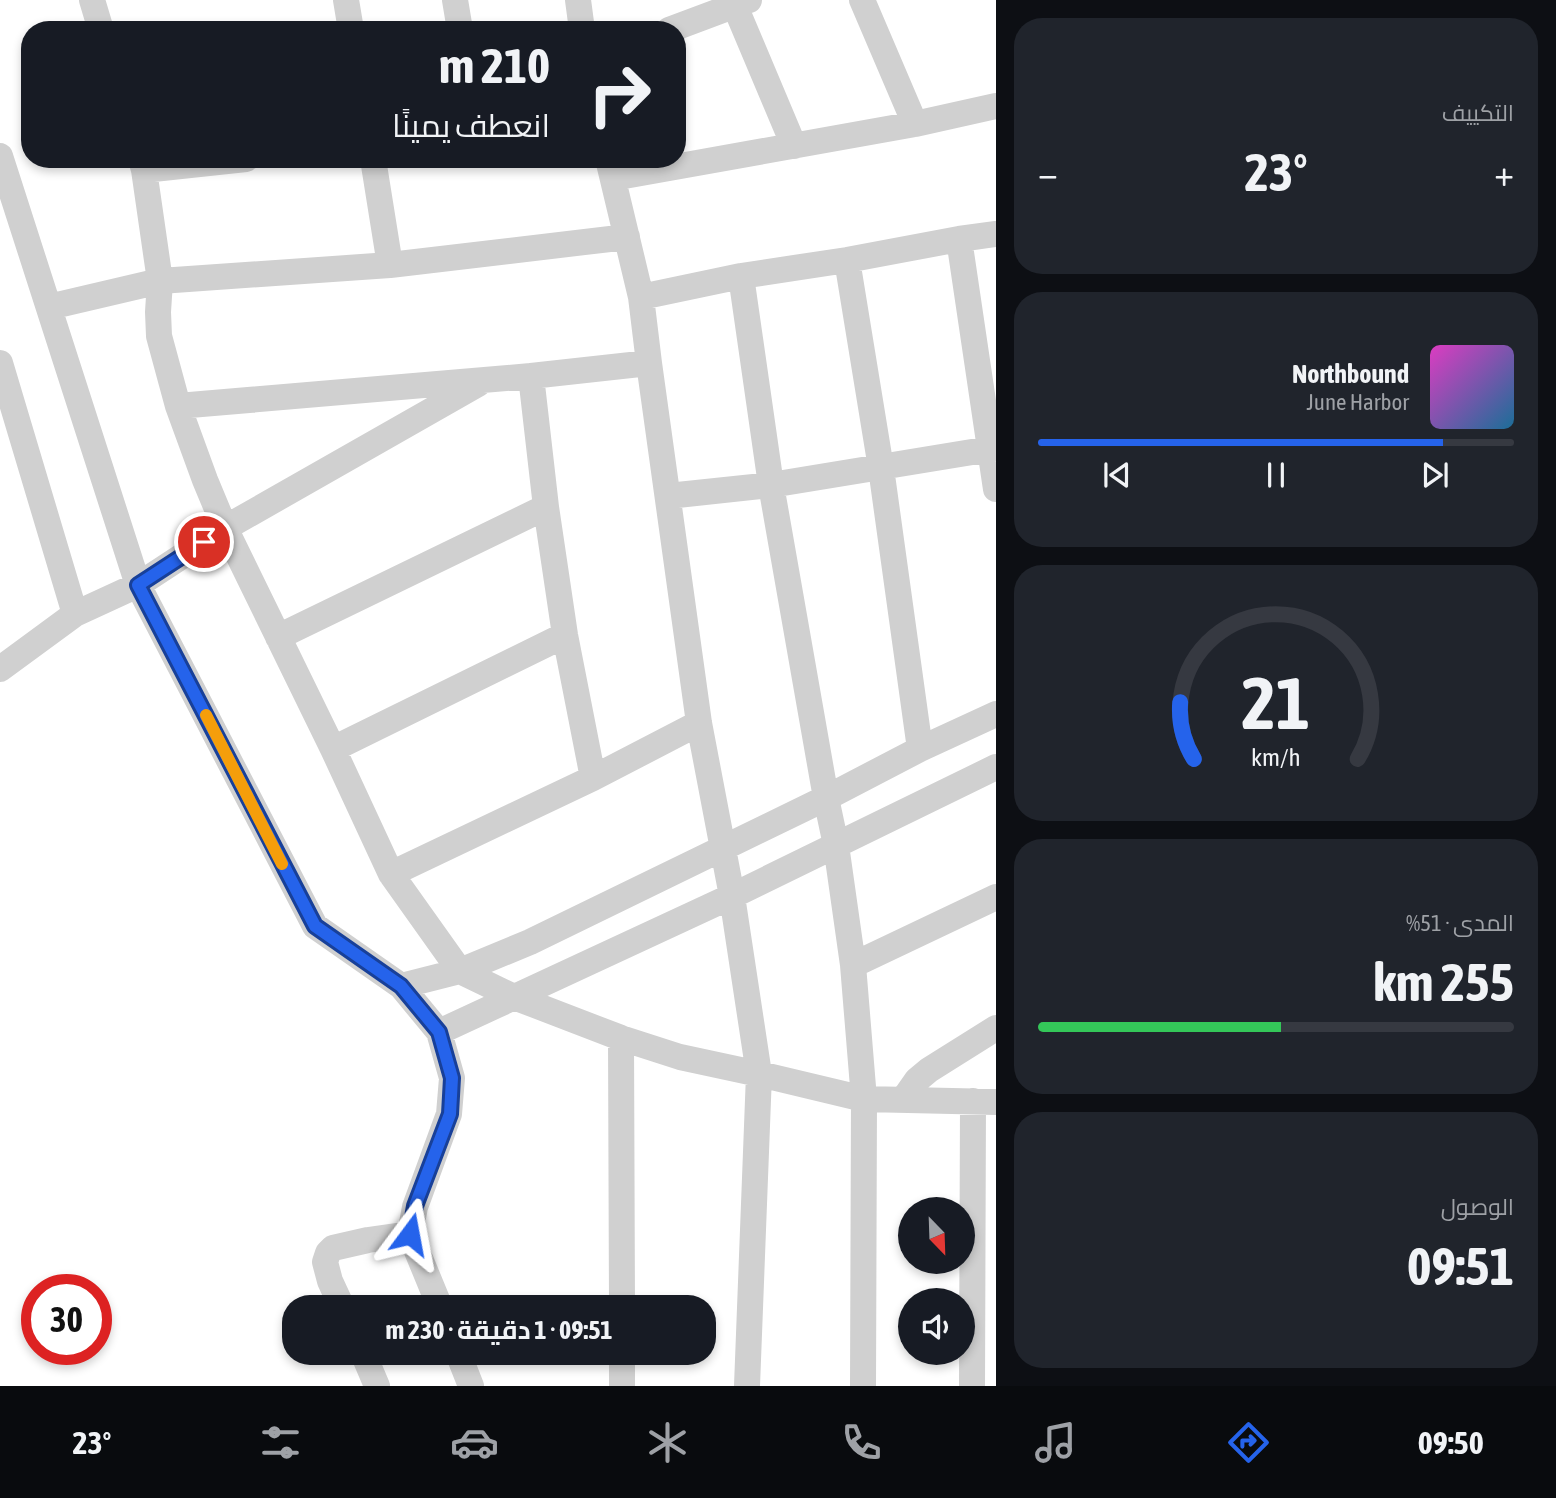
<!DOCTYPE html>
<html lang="ar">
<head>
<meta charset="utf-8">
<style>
  :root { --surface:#171b24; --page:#20242c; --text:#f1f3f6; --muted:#9ea1a6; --line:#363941; --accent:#2563eb }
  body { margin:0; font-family:"Asap Condensed",Cairo,sans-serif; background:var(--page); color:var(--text); direction:rtl; height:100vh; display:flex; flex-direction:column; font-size:26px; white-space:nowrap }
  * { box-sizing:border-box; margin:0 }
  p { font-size:23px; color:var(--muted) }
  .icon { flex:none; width:38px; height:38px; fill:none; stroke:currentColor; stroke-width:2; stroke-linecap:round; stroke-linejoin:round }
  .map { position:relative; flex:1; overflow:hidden; direction:ltr }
  .panel { display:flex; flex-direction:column; gap:18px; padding:18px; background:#0d0f14; width:560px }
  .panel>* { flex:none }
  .banner { position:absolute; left:21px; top:21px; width:665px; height:147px; border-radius:28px; box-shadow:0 4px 10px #0003; direction:rtl; background:#171b24; color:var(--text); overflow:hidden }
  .needle { width:46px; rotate:157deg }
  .buttons { position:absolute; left:898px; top:1197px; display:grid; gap:14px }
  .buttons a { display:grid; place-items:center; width:77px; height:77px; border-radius:50%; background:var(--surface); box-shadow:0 4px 10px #0003; font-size:35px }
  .speed { position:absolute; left:21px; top:1274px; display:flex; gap:14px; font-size:35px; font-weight:700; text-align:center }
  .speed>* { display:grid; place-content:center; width:91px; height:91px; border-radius:50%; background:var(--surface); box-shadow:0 4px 10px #0003; line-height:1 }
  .speed .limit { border:10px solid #d22; background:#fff; color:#111 }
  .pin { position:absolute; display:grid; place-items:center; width:60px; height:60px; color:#fff; margin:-30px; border:4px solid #fff; border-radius:50%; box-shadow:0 2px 7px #0007 }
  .me { position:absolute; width:77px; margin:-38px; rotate:13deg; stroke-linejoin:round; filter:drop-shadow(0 0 5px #0008) }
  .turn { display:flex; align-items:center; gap:24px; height:147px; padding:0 21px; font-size:32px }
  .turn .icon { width:91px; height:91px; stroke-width:2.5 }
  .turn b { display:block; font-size:49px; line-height:60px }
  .big { font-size:52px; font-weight:700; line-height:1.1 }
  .panel .card { flex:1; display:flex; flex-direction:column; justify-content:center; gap:10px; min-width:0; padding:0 24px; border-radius:28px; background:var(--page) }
  .panel .dial { align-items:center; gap:0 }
  .dial svg { height:182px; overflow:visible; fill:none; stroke:var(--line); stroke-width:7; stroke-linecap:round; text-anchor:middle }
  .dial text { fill:var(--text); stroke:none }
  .song { display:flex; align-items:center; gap:21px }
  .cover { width:84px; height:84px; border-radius:10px; background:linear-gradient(135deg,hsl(310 70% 55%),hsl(200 70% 35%)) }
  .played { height:7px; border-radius:4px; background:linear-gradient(90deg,var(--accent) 85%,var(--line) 85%) }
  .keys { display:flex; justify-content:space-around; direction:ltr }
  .heat { display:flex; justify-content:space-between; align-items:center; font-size:38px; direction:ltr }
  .charge { height:10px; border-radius:5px; background:linear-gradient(90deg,#34c759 51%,var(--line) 0) }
  .trip { position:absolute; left:282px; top:1295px; width:434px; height:70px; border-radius:28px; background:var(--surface); box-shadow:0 4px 10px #0003; font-weight:700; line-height:70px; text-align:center; direction:rtl }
  .tabs { display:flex; height:112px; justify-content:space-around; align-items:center; background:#090b0e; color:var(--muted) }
  .tabs .icon { width:49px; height:49px }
  .tabs .current { color:var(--accent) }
  .tabs b { font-size:32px; color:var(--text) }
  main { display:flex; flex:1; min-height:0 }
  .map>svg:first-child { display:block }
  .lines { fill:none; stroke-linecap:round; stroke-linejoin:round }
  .minor { stroke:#d0d0d0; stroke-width:26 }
  .route-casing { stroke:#184099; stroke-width:18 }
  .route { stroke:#2563eb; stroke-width:12 }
  .slow { stroke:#f59e0b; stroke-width:12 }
</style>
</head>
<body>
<main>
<section class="panel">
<div class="card"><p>التكييف</p>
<div class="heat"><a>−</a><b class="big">23°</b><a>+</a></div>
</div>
<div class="card">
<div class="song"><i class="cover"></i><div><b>Northbound</b><p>June Harbor</p></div></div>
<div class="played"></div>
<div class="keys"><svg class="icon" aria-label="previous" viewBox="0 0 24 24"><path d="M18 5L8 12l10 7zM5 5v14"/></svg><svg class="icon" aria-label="pause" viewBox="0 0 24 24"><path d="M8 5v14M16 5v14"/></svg><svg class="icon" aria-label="next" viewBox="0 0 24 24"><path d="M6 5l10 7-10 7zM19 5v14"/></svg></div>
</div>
<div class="card dial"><svg viewBox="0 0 100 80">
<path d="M14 69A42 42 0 1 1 86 69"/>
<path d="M14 69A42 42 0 0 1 8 44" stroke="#2563eb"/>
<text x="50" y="56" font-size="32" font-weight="700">21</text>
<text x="50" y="72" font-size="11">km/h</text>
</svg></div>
<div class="card"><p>المدى · 51%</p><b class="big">255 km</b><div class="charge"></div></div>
<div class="card"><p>الوصول</p><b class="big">09:51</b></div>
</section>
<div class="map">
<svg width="996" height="1386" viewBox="0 0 996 1386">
  <rect width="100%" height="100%" fill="#fff"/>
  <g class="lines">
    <path class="minor" d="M 92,0 L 101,30
      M 346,0 L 351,30
      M 455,0 L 460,30
      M 578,0 L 582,30
      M 862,0 L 915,124
      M 735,6 L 794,146
      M 669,30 L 749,0
      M 0,156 L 138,585 L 315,926 L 401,986 L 439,1032 L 452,1078 L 449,1114 L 415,1207 L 410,1234 L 368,1240 L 333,1248 L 328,1253 L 325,1262 L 330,1281 L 342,1307
      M 141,159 L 144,170 L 160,281 L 158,312 L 159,336 L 178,406 L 205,480 L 225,528 L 333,749 L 391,874 L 460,971 L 514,997 L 621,1038 L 680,1057 L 759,1074 L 864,1099 L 996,1102
      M 373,159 L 390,265
      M 608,159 L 641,297 L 649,363
      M 144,170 L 246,159
      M 613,178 L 915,124 L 996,106
      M 959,239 L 996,489
      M 847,260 L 881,468 L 920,749
      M 741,276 L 771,485 L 826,798 L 836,845 L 853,965 L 864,1099 L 863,1386
      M 641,297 L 741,276 L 847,260 L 959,239 L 996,234
      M 49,307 L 160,281 L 390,265 L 627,237
      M 0,363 L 75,614
      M 531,376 L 546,507 L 565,635 L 593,778
      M 178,406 L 531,376 L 649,363 L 699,723 L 732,896 L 759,1074 L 747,1386
      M 668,496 L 771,485 L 996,448
      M 278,637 L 546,507
      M 0,669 L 75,614 L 138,585 L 225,528 L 478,384
      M 333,749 L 565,635
      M 391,874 L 593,778 L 699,723
      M 853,965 L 996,897
      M 401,986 L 460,971 L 530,942 L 826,798 L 920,749 L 996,714
      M 439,1032 L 732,896 L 996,767
      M 621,1038 L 622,1307
      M 903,1100 L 917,1080 L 929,1070 L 996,1028
      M 410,1234 L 440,1307
      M 363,1353 L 377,1386
      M 458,1353 L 471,1386
      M 622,1353 L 622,1386
      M 972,1386 L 973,1101"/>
  </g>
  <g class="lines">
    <defs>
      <path id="route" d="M 204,542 L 138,585 L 315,926 L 401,986 L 439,1032 L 452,1078 L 450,1114 L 415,1206 L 410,1234"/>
    </defs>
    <use href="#route" class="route-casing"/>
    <use href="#route" class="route"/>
    <path class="slow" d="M 206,715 L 282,864"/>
  </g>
</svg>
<div class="buttons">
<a><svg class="needle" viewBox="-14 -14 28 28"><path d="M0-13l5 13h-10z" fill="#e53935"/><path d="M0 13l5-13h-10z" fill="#9ea1a6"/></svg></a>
<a><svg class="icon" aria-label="sound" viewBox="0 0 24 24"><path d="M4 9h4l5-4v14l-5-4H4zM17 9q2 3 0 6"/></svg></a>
</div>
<div class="speed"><div class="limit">30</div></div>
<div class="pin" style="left:204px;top:542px;background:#d93025"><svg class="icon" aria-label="arrive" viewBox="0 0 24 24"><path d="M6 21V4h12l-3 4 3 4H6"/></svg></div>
<svg class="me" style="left:410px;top:1234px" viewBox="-20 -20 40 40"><path d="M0-17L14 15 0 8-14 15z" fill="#2563eb" stroke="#fff" stroke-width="4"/></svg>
<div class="trip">09:51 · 1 دقيقة · 230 m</div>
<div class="banner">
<div class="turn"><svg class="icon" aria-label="right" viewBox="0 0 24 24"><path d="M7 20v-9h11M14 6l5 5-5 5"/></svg><div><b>210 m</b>انعطف يمينًا</div></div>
</div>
</div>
</main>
<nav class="tabs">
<b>09:50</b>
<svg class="icon current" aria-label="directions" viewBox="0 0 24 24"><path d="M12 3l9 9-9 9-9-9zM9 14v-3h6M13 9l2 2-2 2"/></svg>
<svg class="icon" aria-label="music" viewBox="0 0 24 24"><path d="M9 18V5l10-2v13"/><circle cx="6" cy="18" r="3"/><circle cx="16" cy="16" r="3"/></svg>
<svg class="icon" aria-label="phone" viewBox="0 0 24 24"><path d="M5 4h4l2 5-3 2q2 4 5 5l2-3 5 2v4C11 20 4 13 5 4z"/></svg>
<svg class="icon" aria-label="climate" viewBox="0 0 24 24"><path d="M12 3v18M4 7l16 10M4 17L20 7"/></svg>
<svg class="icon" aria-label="car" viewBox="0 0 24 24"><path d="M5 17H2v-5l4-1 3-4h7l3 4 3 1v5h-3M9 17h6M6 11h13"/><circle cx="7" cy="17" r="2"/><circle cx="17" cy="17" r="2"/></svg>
<svg class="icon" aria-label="filters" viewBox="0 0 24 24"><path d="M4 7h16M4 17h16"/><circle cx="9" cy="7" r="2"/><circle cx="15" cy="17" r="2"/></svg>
<b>23°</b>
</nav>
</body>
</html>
